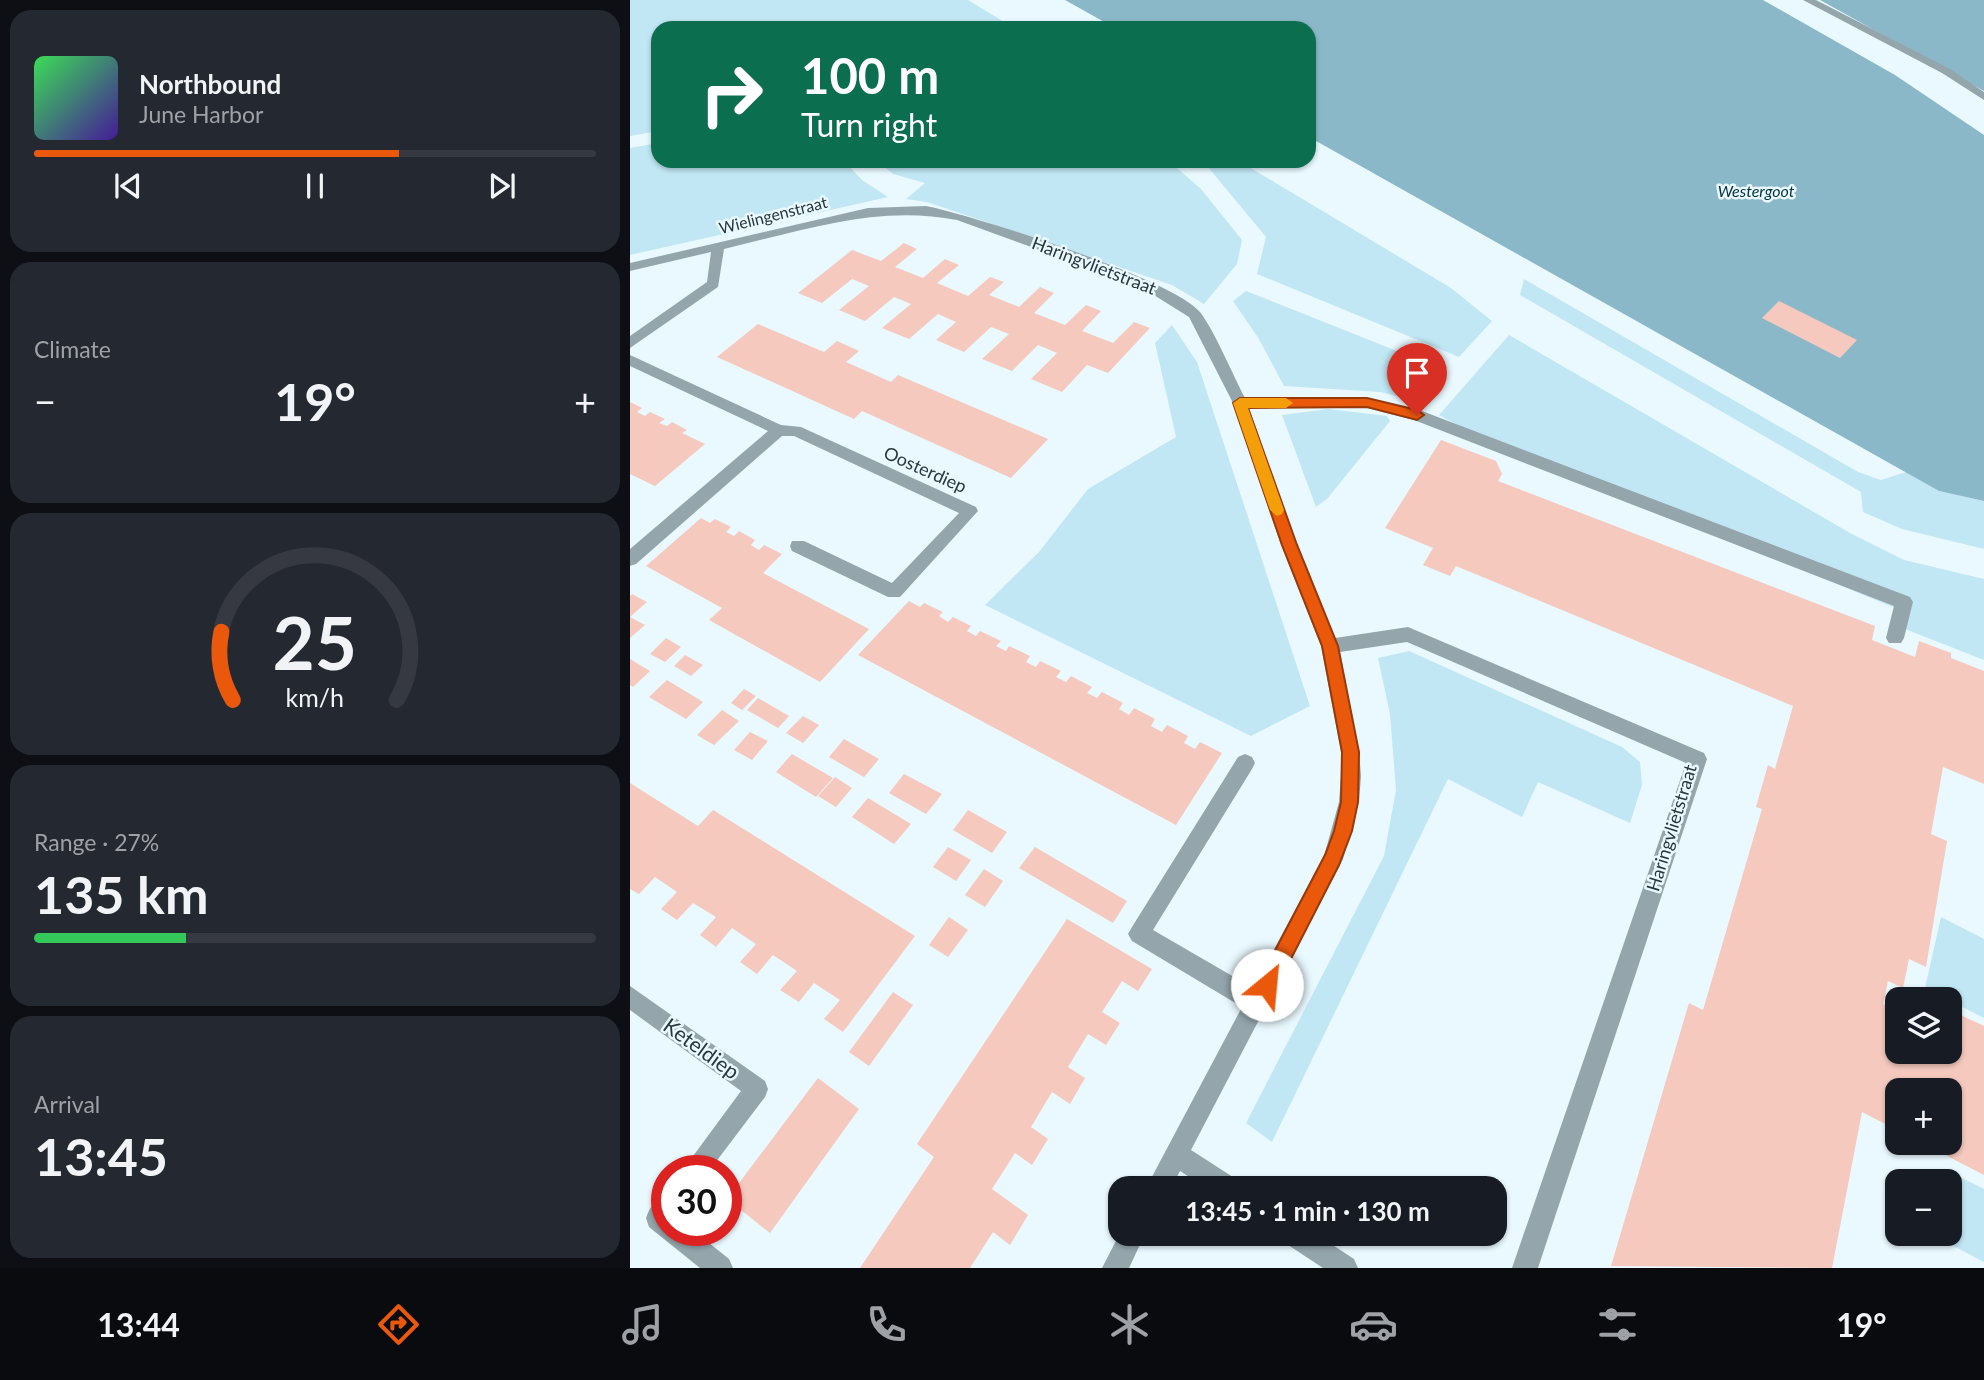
<!DOCTYPE html>
<html lang="en">
<head>
<meta charset="utf-8">
<style>
  :root { --surface:#171b24; --page:#242831; --text:#f1f3f6; --muted:#9ea1a6; --line:#363941; --accent:#ea580c }
  body { margin:0; font-family:Lato,sans-serif; background:var(--page); color:var(--text); height:100vh; display:flex; flex-direction:column; font-size:26px; white-space:nowrap }
  * { box-sizing:border-box; margin:0 }
  p { font-size:23px; color:var(--muted) }
  .icon { flex:none; width:38px; height:38px; fill:none; stroke:currentColor; stroke-width:2; stroke-linecap:round; stroke-linejoin:round }
  .map { position:relative; flex:1; overflow:hidden }
  .details { display:flex; flex-direction:column; gap:10px; padding:10px; background:#0d0f14; width:630px }
  .details>* { flex:none }
  .banner { position:absolute; left:21px; top:21px; width:665px; height:147px; border-radius:21px; box-shadow:0 2px 5px #0004; background:#0b6e4f; color:#fff; overflow:hidden }
  .tools { position:absolute; left:1255px; top:987px; display:grid; gap:14px }
  .tools a { display:grid; place-items:center; width:77px; height:77px; border-radius:14px; background:var(--surface); box-shadow:0 2px 5px #0004; font-size:35px }
  .speed { position:absolute; left:21px; top:1155px; display:flex; gap:14px; font-size:35px; font-weight:700; text-align:center }
  .speed>* { display:grid; place-content:center; width:91px; height:91px; border-radius:50%; background:var(--surface); box-shadow:0 2px 5px #0004; line-height:1 }
  .speed .limit { border:10px solid #d22; background:#fff; color:#111 }
  .pin { position:absolute; display:grid; place-items:center; width:60px; height:60px; color:#fff; margin:-72px -30px; border-radius:50% 50% 50% 0; rotate:-45deg; box-shadow:0 0 7px #0007 }
  .pin .icon { rotate:45deg }
  .me { position:absolute; width:77px; margin:-38px; rotate:28deg; stroke-linejoin:round; filter:drop-shadow(0 0 5px #0008) }
  .turn { display:flex; align-items:center; gap:24px; height:147px; padding:0 35px; font-size:32px }
  .turn .icon { width:91px; height:91px; stroke-width:2.5 }
  .turn b { display:block; font-size:49px; line-height:60px }
  .big { font-size:52px; font-weight:700; line-height:1.1 }
  .details .widget { flex:1; display:flex; flex-direction:column; justify-content:center; gap:10px; min-width:0; padding:0 24px; border-radius:21px; background:var(--page) }
  .details .dial { align-items:center; gap:0 }
  .dial svg { height:182px; overflow:visible; fill:none; stroke:var(--line); stroke-width:7; stroke-linecap:round; text-anchor:middle }
  .dial text { fill:var(--text); stroke:none }
  .song { display:flex; align-items:center; gap:21px }
  .cover { width:84px; height:84px; border-radius:10px; background:linear-gradient(135deg,hsl(130 70% 55%),hsl(260 70% 35%)) }
  .played { height:7px; border-radius:4px; background:linear-gradient(90deg,var(--accent) 65%,var(--line) 65%) }
  .keys { display:flex; justify-content:space-around; direction:ltr }
  .heat { display:flex; justify-content:space-between; align-items:center; font-size:38px; direction:ltr }
  .charge { height:10px; border-radius:5px; background:linear-gradient(90deg,#34c759 27%,var(--line) 0) }
  .trip { position:absolute; left:478px; top:1176px; width:399px; height:70px; border-radius:21px; background:var(--surface); box-shadow:0 2px 5px #0004; font-weight:700; line-height:70px; text-align:center }
  .menu { display:flex; height:112px; justify-content:space-around; align-items:center; background:#090b0e; color:var(--muted) }
  .menu .icon { width:49px; height:49px }
  .menu .on { color:var(--accent) }
  .menu b { font-size:32px; color:var(--text) }
  main { display:flex; flex:1; min-height:0 }
  .map>svg:first-child { display:block }
  .green { fill:#c1e7f4 }
  .water { fill:#8bb8c8 }
  .building { fill:#f5c9bd }
  .lines { fill:none; stroke-linecap:round; stroke-linejoin:round }
  .minor { fill:#94a6ac; fill-rule:evenodd }
  .route { fill:#ea580c; stroke:#983908; stroke-width:2 }
  .slow { fill:#f59e0b }
  .labels { text-anchor:middle; stroke-width:5; stroke-linejoin:round; paint-order:stroke }
  .far-water-label { font-size:16px; font-style:italic; fill:#05323d; stroke:#e9f9ff }
  .far-street-label { font-size:16px; fill:#28383e; stroke:#e9f9ff }
  .street-label { font-size:18px; fill:#28383e; stroke:#e9f9ff }
  .near-street-label { font-size:21px; fill:#28383e; stroke:#e9f9ff }
</style>
</head>
<body>
<main>
<section class="details">
<div class="widget">
<div class="song"><i class="cover"></i><div><b>Northbound</b><p>June Harbor</p></div></div>
<div class="played"></div>
<div class="keys"><svg class="icon" aria-label="previous" viewBox="0 0 24 24"><path d="M18 5L8 12l10 7zM5 5v14"/></svg><svg class="icon" aria-label="pause" viewBox="0 0 24 24"><path d="M8 5v14M16 5v14"/></svg><svg class="icon" aria-label="next" viewBox="0 0 24 24"><path d="M6 5l10 7-10 7zM19 5v14"/></svg></div>
</div>
<div class="widget"><p>Climate</p>
<div class="heat"><a>−</a><b class="big">19°</b><a>+</a></div>
</div>
<div class="widget dial"><svg viewBox="0 0 100 80">
<path d="M14 69A42 42 0 1 1 86 69"/>
<path d="M14 69A42 42 0 0 1 9 39" stroke="#ea580c"/>
<text x="50" y="56" font-size="32" font-weight="700">25</text>
<text x="50" y="72" font-size="11">km/h</text>
</svg></div>
<div class="widget"><p>Range · 27%</p><b class="big">135 km</b><div class="charge"></div></div>
<div class="widget"><p>Arrival</p><b class="big">13:45</b></div>
</section>
<div class="map">
<svg width="1354" height="1268" viewBox="0 0 1354 1268">
  <rect width="100%" height="100%" fill="#e9f9ff"/>
  <path class="green" d="M 0,0 L 338,0 L 384,28 L 28,28 L 28,131 L 0,136 Z
    M 28,143 L 28,161 L 214,161 L 232,180 L 258,197 L 0,255 L 0,148 Z
    M 247,161 L 539,161 L 571,189 L 612,240 L 607,264 L 574,304 L 542,285 L 297,202 L 276,199 L 295,183 L 263,174 Z
    M 573,161 L 609,161 L 821,288 L 862,321 L 829,357 L 627,274 L 636,237 Z
    M 894,279 L 1228,472 L 1251,480 L 1276,472 L 1309,491 L 1354,501 L 1354,549 L 1272,529 L 1233,512 L 1231,492 L 890,295 Z
    M 616,291 L 817,371 L 787,401 L 750,392 L 654,386 L 629,339 L 603,301 Z
    M 542,325 L 567,362 L 680,706 L 621,736 L 355,605 L 409,552 L 458,489 L 546,437 L 525,343 Z
    M 879,335 L 1220,533 L 1274,560 L 1354,579 L 1354,660 L 1260,623 L 1265,608 L 852,438 L 809,415 Z
    M 698,409 L 757,416 L 760,421 L 697,499 L 686,507 L 652,415 Z
    M 779,651 L 992,747 L 1010,762 L 1012,785 L 1000,823 L 908,782 L 892,817 L 818,779 L 642,1142 L 616,1123 L 754,856 L 766,790 L 760,714 L 748,658 Z
    M 1311,917 L 1354,939 L 1354,1018 L 1295,988 Z
    M 1320,1172 L 1354,1189 L 1354,1262 L 1312,1240 L 1312,1234 L 1320,1234 Z"/>
  <path class="water" d="M 435,0 L 1133,0 L 1265,75 L 1354,135 L 1354,501 L 1309,491 L 679,137 L 679,28 L 485,28 Z
    M 1190,0 L 1354,0 L 1354,91 Z"/>
  <path class="building" d="M 274,243 L 287,249 L 265,267 L 293,278 L 315,259 L 329,265 L 307,283 L 338,296 L 360,277 L 374,282 L 359,295 L 389,307 L 410,287 L 424,293 L 404,313 L 435,325 L 456,305 L 471,311 L 452,331 L 483,343 L 504,322 L 520,328 L 478,373 L 457,365 L 432,392 L 401,379 L 427,353 L 408,345 L 382,371 L 352,359 L 379,334 L 361,327 L 334,352 L 306,340 L 326,322 L 308,314 L 279,339 L 252,328 L 281,304 L 264,297 L 235,321 L 209,310 L 239,286 L 222,279 L 192,303 L 168,293 L 222,250 L 251,261 Z
    M 1149,301 L 1227,340 L 1210,358 L 1132,318 Z
    M 128,324 L 194,352 L 207,341 L 229,351 L 216,362 L 261,382 L 268,375 L 418,439 L 381,478 L 232,411 L 224,419 L 87,357 Z
    M 0,402 L 12,408 L 7,412 L 15,416 L 20,412 L 35,419 L 29,423 L 37,426 L 42,422 L 57,430 L 52,433 L 75,444 L 25,486 L 0,474 Z
    M 811,440 L 866,461 L 872,474 L 868,481 L 1245,626 L 1242,640 L 1285,657 L 1289,641 L 1321,653 L 1321,658 L 1354,671 L 1354,784 L 1313,767 L 1301,834 L 1317,841 L 1296,967 L 1279,959 L 1273,988 L 1258,981 L 1253,1004 L 1267,1011 L 1267,1052 L 1320,1052 L 1320,1010 L 1354,1026 L 1354,1175 L 1292,1143 L 1320,1143 L 1320,1090 L 1267,1090 L 1267,1130 L 1232,1112 L 1202,1268 L 981,1266 L 1059,1003 L 1073,1010 L 1132,809 L 1126,807 L 1138,765 L 1145,769 L 1163,706 L 826,566 L 820,576 L 793,565 L 803,548 L 755,528 Z
    M 71,518 L 80,523 L 85,519 L 101,527 L 96,532 L 104,536 L 109,531 L 125,540 L 121,545 L 129,550 L 134,545 L 152,554 L 133,573 L 239,629 L 190,682 L 79,620 L 92,608 L 16,566 Z
    M 2,594 L 17,602 L 0,617 L 15,625 L 0,638 L 0,596 Z
    M 279,601 L 290,607 L 294,603 L 313,612 L 309,616 L 318,622 L 323,617 L 341,626 L 337,631 L 346,636 L 350,631 L 371,641 L 366,646 L 376,651 L 379,646 L 400,656 L 396,662 L 406,667 L 410,661 L 431,671 L 426,677 L 436,682 L 441,676 L 462,687 L 457,693 L 467,698 L 472,692 L 493,703 L 489,709 L 499,715 L 504,708 L 525,719 L 521,726 L 532,732 L 537,725 L 558,736 L 554,743 L 565,749 L 570,742 L 592,753 L 546,825 L 228,655 Z
    M 36,638 L 51,647 L 35,662 L 20,654 Z
    M 55,655 L 73,665 L 61,676 L 44,666 Z
    M 0,659 L 20,671 L 3,687 L 0,685 Z
    M 37,680 L 73,702 L 56,719 L 19,697 Z
    M 114,689 L 126,696 L 112,710 L 101,703 Z
    M 128,698 L 159,716 L 148,728 L 117,710 Z
    M 92,710 L 109,721 L 84,745 L 67,735 Z
    M 173,716 L 189,725 L 173,743 L 156,733 Z
    M 120,732 L 138,741 L 122,760 L 104,750 Z
    M 214,739 L 249,759 L 234,777 L 199,757 Z
    M 162,754 L 203,778 L 186,797 L 146,772 Z
    M 274,774 L 312,794 L 296,814 L 259,793 Z
    M 205,777 L 222,788 L 206,807 L 188,796 Z
    M 0,783 L 68,826 L 83,810 L 285,936 L 213,1032 L 194,1019 L 210,1000 L 184,983 L 169,1002 L 150,990 L 167,971 L 143,955 L 127,974 L 110,962 L 126,944 L 102,928 L 86,947 L 70,935 L 86,917 L 63,903 L 47,920 L 31,909 L 47,892 L 25,877 L 9,894 L 0,889 Z
    M 238,798 L 281,824 L 264,844 L 222,817 Z
    M 338,810 L 377,832 L 362,853 L 323,830 Z
    M 318,847 L 341,860 L 326,881 L 303,867 Z
    M 405,847 L 497,901 L 483,923 L 389,868 Z
    M 354,869 L 373,881 L 355,907 L 335,895 Z
    M 319,917 L 338,930 L 318,957 L 299,945 Z
    M 437,919 L 522,969 L 508,991 L 492,981 L 472,1012 L 490,1023 L 476,1045 L 458,1034 L 438,1067 L 455,1078 L 440,1104 L 422,1092 L 401,1127 L 418,1139 L 402,1165 L 385,1153 L 362,1189 L 398,1215 L 380,1245 L 363,1232 L 340,1268 L 230,1268 L 304,1157 L 287,1144 Z
    M 263,992 L 283,1005 L 239,1066 L 219,1052 Z
    M 188,1078 L 229,1109 L 140,1233 L 97,1199 Z"/>
  <g class="lines">
    <path class="minor" d="M 1173,0 L 1186,0 L 1320,69 L 1354,92 L 1354,100 L 1312,73 Z
      M 296,206 C 345,216 541,278 570,312 C 584,330 603,375 615,398 L 737,398 L 792,411 L 1280,597 L 1283,602 L 1274,638 L 1271,643 L 1259,643 L 1256,638 L 1264,606 L 784,420 L 737,408 L 619,408 L 667,545 L 705,638 L 778,627 L 1074,753 L 1077,759 L 908,1268 L 882,1268 L 1056,763 L 777,642 L 710,652 L 729,752 L 731,776 L 729,802 L 713,859 L 561,1150 L 606,1179 L 609,1188 L 576,1188 L 550,1171 L 541,1188 L 516,1188 L 612,1007 L 502,941 L 498,934 L 502,927 L 608,757 L 615,754 L 622,757 L 625,763 L 622,769 L 523,930 L 623,988 L 694,856 L 709,802 L 711,776 L 711,752 L 691,646 L 651,545 L 603,403 L 559,317 L 511,287 L 327,220 C 248,204 171,231 94,249 L 88,287 L 0,348 L 0,336 L 77,282 L 81,252 L 0,271 L 0,263 L 238,208 Z
      M 0,355 L 151,425 L 171,427 L 346,507 L 348,511 L 270,597 L 258,597 L 162,551 L 160,546 L 162,541 L 174,541 L 262,583 L 329,513 L 164,436 L 152,436 L 6,564 L 0,566 L 0,549 L 138,431 L 0,366 Z
      M 0,986 L 135,1081 L 138,1089 L 135,1097 L 79,1171 L 52,1171 L 111,1091 L 0,1010 Z
      M 37,1194 L 37,1230 L 63,1230 L 99,1259 L 103,1268 L 70,1268 L 19,1227 L 16,1218 C 20,1207 25,1199 37,1194 Z
      M 490,1233 L 515,1234 L 499,1268 L 472,1268 Z
      M 652,1234 L 686,1234 L 724,1259 L 728,1268 L 693,1268 L 655,1243 Z"/>
  </g>
  <path class="route" d="M 610,398 L 737,398 L 787,410 L 794,415 L 787,420 L 737,407 L 618,408 L 667,545 L 708,646 L 729,752 L 728,802 L 722,831 L 709,865 L 644,992 L 637,995 L 630,992 L 627,985 L 695,855 L 704,831 L 711,802 L 712,752 L 692,646 L 652,545 L 603,403 Z"/>
  <path class="slow" d="M 610,398 L 656,398 L 663,403 L 656,408 L 618,408 L 654,510 L 652,514 L 647,516 L 640,510 L 603,403 Z"/>
  <g class="labels">
    <g class="far-water-label">
      <text x="1126" y="197">Westergoot</text>
    </g>
    <g class="far-street-label">
      <text transform="translate(143 215) rotate(-14)" y="6">Wielingenstraat</text>
    </g>
    <g class="street-label">
      <text transform="translate(464 266) rotate(21)" y="6">Haringvlietstraat</text>
      <text transform="translate(295 470) rotate(24)" y="6">Oosterdiep</text>
      <text transform="translate(1042 828) rotate(-73)" y="6">Haringvlietstraat</text>
    </g>
    <g class="near-street-label">
      <text transform="translate(71 1049) rotate(36)" y="7">Keteldiep</text>
    </g>
  </g>
</svg>
<div class="tools">
<a><svg class="icon" aria-label="layers" viewBox="0 0 24 24"><path d="M12 4l9 5-9 5-9-5zM3 14l9 5 9-5"/></svg></a>
<a>+</a>
<a>−</a>
</div>
<div class="speed"><div class="limit">30</div></div>
<div class="pin" style="left:787px;top:415px;background:#d93025"><svg class="icon" aria-label="arrive" viewBox="0 0 24 24"><path d="M6 21V4h12l-3 4 3 4H6"/></svg></div>
<svg class="me" style="left:637px;top:985px" viewBox="-20 -20 40 40"><circle r="19" fill="#fff"/><path d="M0-13L10 11 0 6-10 11z" fill="#ea580c"/></svg>
<div class="trip">13:45 · 1 min · 130 m</div>
<div class="banner">
<div class="turn"><svg class="icon" aria-label="right" viewBox="0 0 24 24"><path d="M7 20v-9h11M14 6l5 5-5 5"/></svg><div><b>100 m</b>Turn right</div></div>
</div>
</div>
</main>
<nav class="menu">
<b>13:44</b>
<svg class="icon on" aria-label="directions" viewBox="0 0 24 24"><path d="M12 3l9 9-9 9-9-9zM9 14v-3h6M13 9l2 2-2 2"/></svg>
<svg class="icon" aria-label="music" viewBox="0 0 24 24"><path d="M9 18V5l10-2v13"/><circle cx="6" cy="18" r="3"/><circle cx="16" cy="16" r="3"/></svg>
<svg class="icon" aria-label="phone" viewBox="0 0 24 24"><path d="M5 4h4l2 5-3 2q2 4 5 5l2-3 5 2v4C11 20 4 13 5 4z"/></svg>
<svg class="icon" aria-label="climate" viewBox="0 0 24 24"><path d="M12 3v18M4 7l16 10M4 17L20 7"/></svg>
<svg class="icon" aria-label="car" viewBox="0 0 24 24"><path d="M5 17H2v-5l4-1 3-4h7l3 4 3 1v5h-3M9 17h6M6 11h13"/><circle cx="7" cy="17" r="2"/><circle cx="17" cy="17" r="2"/></svg>
<svg class="icon" aria-label="filters" viewBox="0 0 24 24"><path d="M4 7h16M4 17h16"/><circle cx="9" cy="7" r="2"/><circle cx="15" cy="17" r="2"/></svg>
<b>19°</b>
</nav>
</body>
</html>
